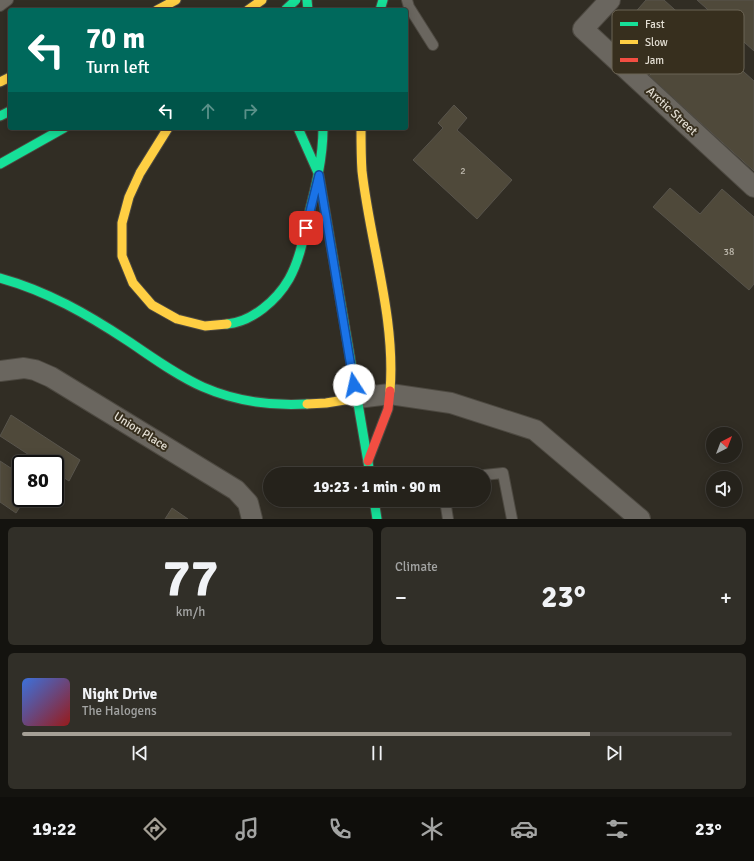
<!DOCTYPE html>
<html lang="en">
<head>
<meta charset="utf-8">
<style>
  :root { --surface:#25221b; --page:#312f28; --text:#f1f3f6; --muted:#a3a4a3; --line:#423f3a; --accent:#a5a096 }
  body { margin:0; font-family:Signika,sans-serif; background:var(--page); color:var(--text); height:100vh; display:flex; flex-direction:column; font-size:15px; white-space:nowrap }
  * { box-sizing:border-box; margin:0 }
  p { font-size:13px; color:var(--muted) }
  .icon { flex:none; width:22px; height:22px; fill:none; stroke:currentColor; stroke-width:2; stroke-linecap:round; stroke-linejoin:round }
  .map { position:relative; height:519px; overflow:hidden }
  .sheet { display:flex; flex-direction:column; gap:8px; padding:8px; background:#14130f; flex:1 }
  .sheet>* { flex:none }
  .guide { position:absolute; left:8px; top:8px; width:400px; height:122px; border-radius:4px; box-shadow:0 2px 10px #0003,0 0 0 1px var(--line); background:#00695c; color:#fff; overflow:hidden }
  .needle { width:26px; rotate:42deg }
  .controls { position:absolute; left:706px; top:427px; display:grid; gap:8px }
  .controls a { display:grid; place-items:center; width:36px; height:36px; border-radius:50%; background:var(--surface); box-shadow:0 2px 10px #0003,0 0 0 1px var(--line); font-size:20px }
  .speed { position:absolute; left:12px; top:455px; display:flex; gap:8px; font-size:20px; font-weight:700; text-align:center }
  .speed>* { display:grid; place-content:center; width:52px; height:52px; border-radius:50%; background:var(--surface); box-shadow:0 2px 10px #0003,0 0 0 1px var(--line); line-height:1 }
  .speed .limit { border:2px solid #111; border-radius:6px; background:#fff; color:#111 }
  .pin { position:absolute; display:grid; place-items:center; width:34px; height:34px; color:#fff; margin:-17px; border-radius:8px; box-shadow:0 2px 6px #0006 }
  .me { position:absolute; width:44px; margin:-22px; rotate:350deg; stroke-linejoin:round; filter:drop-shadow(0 0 3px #0008) }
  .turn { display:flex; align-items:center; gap:14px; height:84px; padding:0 12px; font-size:18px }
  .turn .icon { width:52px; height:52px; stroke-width:2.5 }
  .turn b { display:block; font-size:28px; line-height:34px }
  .lanes { display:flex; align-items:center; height:38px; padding:0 12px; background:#0003; justify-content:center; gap:20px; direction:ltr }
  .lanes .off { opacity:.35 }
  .big { font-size:30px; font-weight:800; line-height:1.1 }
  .sheet .widget { flex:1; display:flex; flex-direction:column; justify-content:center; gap:6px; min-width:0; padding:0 14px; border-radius:6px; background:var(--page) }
  .sheet .dial { align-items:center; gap:0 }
  .dial b { font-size:52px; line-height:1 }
  .song { display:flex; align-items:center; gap:12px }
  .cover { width:48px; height:48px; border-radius:6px; background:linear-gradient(135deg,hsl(220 70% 55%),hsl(0 70% 35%)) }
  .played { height:4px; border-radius:2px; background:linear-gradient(90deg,var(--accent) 80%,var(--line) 80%) }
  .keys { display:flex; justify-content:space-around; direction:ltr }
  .heat { display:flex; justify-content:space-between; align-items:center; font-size:22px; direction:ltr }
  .sheet .tiles { flex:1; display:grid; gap:8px; grid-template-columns:1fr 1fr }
  .widget:last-child { grid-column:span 2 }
  .trip { position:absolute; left:263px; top:467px; width:228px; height:40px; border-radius:20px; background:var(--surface); box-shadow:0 2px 10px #0003,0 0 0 1px var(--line); font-weight:800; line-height:40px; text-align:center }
  .menu { display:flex; height:64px; justify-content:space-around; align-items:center; background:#0f0e0b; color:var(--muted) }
  .menu .icon { width:28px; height:28px }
  .menu .active { color:var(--accent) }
  .menu b { font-size:18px; color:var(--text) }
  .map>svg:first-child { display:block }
  .building { fill:#4f493a; stroke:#58544c }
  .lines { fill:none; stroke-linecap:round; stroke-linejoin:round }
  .lane-casing { stroke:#4d4941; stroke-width:12 }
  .street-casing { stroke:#4d4941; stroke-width:22 }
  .fast-casing { stroke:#4d4941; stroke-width:11 }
  .slow-casing { stroke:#4d4941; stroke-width:11 }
  .jam-casing { stroke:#4d4941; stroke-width:11 }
  .lane { stroke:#6a665f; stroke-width:10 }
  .street { stroke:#6a665f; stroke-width:20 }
  .fast { stroke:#16e098; stroke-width:9 }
  .slow { stroke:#ffcf43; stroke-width:9 }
  .jam { stroke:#f24e42; stroke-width:9 }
  .fast-bridge-casing { stroke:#4d4941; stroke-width:11; stroke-linecap:butt }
  .fast-bridge { stroke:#16e098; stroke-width:9 }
  .route-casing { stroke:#114b97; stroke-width:10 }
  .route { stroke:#1a73e8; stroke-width:7 }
  .labels { text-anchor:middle; stroke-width:4; stroke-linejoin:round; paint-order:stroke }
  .number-label { font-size:10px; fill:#beb9ad }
  .street-label { font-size:12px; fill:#e3ded3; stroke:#372f1e }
  .key { fill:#372f1e; stroke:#6b6454; stroke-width:1 }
  .key-label { font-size:11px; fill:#e3ded3 }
</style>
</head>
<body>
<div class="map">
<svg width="754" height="519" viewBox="0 0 754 519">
  <rect width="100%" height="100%" fill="#312d24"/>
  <path class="building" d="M 646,0 L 664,0 L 754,81 L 754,171 L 649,76 L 656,69 L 617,33 Z
    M 697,0 L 754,0 L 754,51 Z
    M 454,105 L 467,118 L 457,130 L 512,180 L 477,219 L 413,160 L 443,128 L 438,123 Z
    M 670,188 L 700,214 L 722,189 L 754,217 L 754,284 L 749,290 L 653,207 Z
    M 11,415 L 80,460 L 69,481 L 55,472 L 55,464 L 43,464 L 0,436 Z
    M 0,461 L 20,474 L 10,489 L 25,499 L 16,513 L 0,502 Z
    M 172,508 L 188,519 L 165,519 Z"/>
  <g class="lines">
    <defs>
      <path id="lane" d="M 407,0 L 409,7 L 433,45
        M 0,6 L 8,0
        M 484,475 L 503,473 L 512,519
        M 445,500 L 448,519"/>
      <path id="street" d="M 610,0 L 583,29 L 754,187
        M 0,371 L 24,368 L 35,370 L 51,377 L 236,490 L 248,503 L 252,519
        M 357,398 L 390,394 L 451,403 L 535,430 L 640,519"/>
      <path id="fast" d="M 307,0 L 308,10
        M 380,10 L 383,0
        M 0,116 L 10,111
        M 298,128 L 319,175 L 370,474
        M 0,164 L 64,128
        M 0,278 C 47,291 87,314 128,341 C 152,357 176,375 203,387 C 235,401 272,406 307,404
        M 227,324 C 252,322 277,300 289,279 C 299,261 303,241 307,221 C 315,190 323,160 323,128
        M 374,500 L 377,519"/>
      <path id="slow" d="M 157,10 L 176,0
        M 248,10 L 262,0
        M 0,82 L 10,77
        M 168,128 L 140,173 L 129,197 L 122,223 L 122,256 L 133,283 L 152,305 L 177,319 L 205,326 L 227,324
        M 361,128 C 361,142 361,157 362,171 C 370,243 396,318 390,391
        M 307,404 L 326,403 L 357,398"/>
      <path id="jam" d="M 368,461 L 388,409 L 390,391"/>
    </defs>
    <use href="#lane" class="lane-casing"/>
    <use href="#street" class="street-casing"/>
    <use href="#fast" class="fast-casing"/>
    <use href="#slow" class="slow-casing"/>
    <use href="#jam" class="jam-casing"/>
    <use href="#lane" class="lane"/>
    <use href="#street" class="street"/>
    <use href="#fast" class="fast"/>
    <use href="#slow" class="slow"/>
    <use href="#jam" class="jam"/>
    <defs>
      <path id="fast-bridge" d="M 285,10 L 296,0"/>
    </defs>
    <use href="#fast-bridge" class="fast-bridge-casing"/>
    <use href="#fast-bridge" class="fast-bridge"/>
  </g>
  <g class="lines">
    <defs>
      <path id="route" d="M 306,228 L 319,175 L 354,385"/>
    </defs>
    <use href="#route" class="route-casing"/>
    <use href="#route" class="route"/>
  </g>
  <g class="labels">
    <g class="number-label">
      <text x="463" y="174">2</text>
      <text x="729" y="255">38</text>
    </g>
    <g class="street-label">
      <text transform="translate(672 111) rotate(43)" y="4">Arctic Street</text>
      <text transform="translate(141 431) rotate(32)" y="4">Union Place</text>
    </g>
  </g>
  <rect x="612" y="10" width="132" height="64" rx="6" class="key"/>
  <rect x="620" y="22" width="18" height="4" fill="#16e098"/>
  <rect x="620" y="40" width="18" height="4" fill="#ffcf43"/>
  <rect x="620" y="58" width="18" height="4" fill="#f24e42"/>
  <g class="key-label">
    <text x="645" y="28">Fast</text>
    <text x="645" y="46">Slow</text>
    <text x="645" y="64">Jam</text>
  </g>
</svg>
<div class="controls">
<a><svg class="needle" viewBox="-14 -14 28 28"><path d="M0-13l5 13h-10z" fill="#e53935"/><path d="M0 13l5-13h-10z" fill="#a3a4a3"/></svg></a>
<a><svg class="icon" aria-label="sound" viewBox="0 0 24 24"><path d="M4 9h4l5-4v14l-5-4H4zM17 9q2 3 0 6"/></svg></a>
</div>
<div class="speed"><div class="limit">80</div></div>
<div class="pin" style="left:306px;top:228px;background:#d93025"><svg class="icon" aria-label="arrive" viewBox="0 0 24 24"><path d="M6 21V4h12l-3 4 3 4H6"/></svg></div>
<svg class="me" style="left:354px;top:385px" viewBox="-20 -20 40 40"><circle r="19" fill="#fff"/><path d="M0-13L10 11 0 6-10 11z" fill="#1a73e8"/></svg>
<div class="trip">19:23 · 1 min · 90 m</div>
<div class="guide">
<div class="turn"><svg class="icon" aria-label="left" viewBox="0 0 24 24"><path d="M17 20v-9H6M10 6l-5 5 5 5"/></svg><div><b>70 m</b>Turn left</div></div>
<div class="lanes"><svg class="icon" aria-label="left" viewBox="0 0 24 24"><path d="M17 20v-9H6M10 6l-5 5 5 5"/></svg><svg class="icon off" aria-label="ahead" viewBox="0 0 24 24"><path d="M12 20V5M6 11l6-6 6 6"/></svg><svg class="icon off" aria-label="right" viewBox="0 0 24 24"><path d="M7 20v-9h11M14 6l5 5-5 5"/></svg></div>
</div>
</div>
<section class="sheet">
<div class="tiles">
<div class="widget dial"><b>77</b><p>km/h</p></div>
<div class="widget"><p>Climate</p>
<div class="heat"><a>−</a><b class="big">23°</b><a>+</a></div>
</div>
<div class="widget">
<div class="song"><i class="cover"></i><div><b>Night Drive</b><p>The Halogens</p></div></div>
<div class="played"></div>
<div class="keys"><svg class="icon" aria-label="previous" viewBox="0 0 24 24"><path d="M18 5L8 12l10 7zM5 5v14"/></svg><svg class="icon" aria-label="pause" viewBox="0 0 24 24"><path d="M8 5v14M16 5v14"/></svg><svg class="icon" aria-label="next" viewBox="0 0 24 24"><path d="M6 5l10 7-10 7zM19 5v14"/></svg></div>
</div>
</div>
</section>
<nav class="menu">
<b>19:22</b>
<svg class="icon active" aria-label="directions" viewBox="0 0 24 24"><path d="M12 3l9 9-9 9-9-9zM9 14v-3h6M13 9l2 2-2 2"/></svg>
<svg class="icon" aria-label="music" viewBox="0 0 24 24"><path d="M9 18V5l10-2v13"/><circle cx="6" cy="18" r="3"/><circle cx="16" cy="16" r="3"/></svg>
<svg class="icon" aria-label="phone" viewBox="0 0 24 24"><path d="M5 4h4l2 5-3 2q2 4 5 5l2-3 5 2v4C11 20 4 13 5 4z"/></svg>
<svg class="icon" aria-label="climate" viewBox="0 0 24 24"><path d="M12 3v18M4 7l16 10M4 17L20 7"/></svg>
<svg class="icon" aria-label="car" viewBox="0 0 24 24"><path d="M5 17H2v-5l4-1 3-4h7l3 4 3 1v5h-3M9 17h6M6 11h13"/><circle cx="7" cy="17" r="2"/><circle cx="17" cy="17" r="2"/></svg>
<svg class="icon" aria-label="filters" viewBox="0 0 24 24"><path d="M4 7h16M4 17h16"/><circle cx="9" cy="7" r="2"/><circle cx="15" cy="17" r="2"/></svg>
<b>23°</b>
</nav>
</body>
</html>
